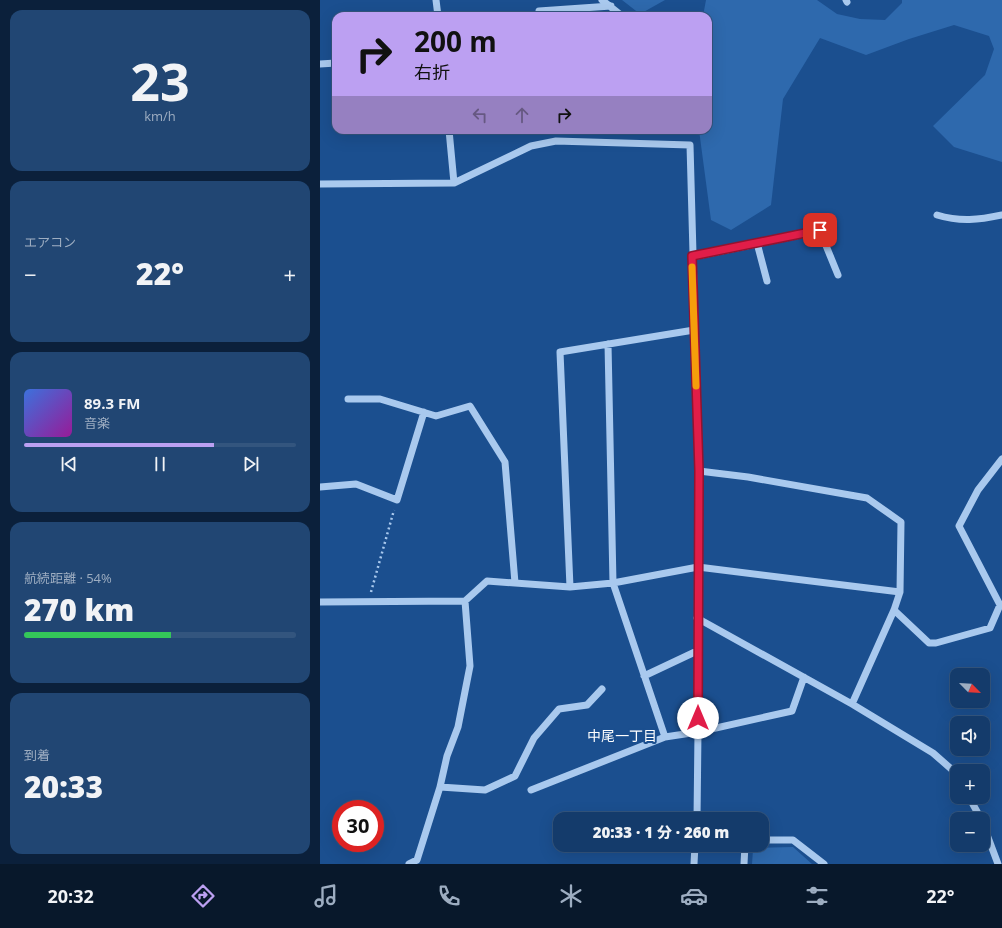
<!DOCTYPE html>
<html lang="ja">
<head>
<meta charset="utf-8">
<style>
  :root { --surface:#143b6b; --page:#214673; --text:#f1f3f6; --muted:#9dadc1; --line:#33557e; --accent:#bca0f2 }
  body { margin:0; font-family:"Open Sans","Noto Sans JP",sans-serif; background:var(--page); color:var(--text); height:100vh; display:flex; flex-direction:column; font-size:15px; white-space:nowrap }
  * { box-sizing:border-box; margin:0 }
  p { font-size:13px; color:var(--muted) }
  .icon { flex:none; width:22px; height:22px; fill:none; stroke:currentColor; stroke-width:2; stroke-linecap:round; stroke-linejoin:round }
  .map { position:relative; flex:1; overflow:hidden }
  .sheet { display:flex; flex-direction:column; gap:10px; padding:10px; background:#0b203b; width:320px }
  .sheet>* { flex:none }
  .banner { position:absolute; left:12px; top:12px; width:380px; height:122px; border-radius:12px; box-shadow:0 4px 16px #0002,0 0 0 1px var(--line); background:#bca0f2; color:#111; overflow:hidden }
  .needle { width:26px; rotate:114deg }
  .controls { position:absolute; left:630px; top:668px; display:grid; gap:8px }
  .controls a { display:grid; place-items:center; width:40px; height:40px; border-radius:8px; background:var(--surface); box-shadow:0 4px 16px #0002,0 0 0 1px var(--line); font-size:20px }
  .speed { position:absolute; left:12px; top:800px; display:flex; gap:8px; font-size:20px; font-weight:700; text-align:center }
  .speed>* { display:grid; place-content:center; width:52px; height:52px; border-radius:50%; background:var(--surface); box-shadow:0 4px 16px #0002,0 0 0 1px var(--line); line-height:1 }
  .speed .limit { border:6px solid #d22; background:#fff; color:#111 }
  .pin { position:absolute; display:grid; place-items:center; width:34px; height:34px; color:#fff; margin:-17px; border-radius:8px; box-shadow:0 2px 6px #0006 }
  .me { position:absolute; width:44px; margin:-22px; rotate:0deg; stroke-linejoin:round; filter:drop-shadow(0 0 3px #0008) }
  .turn { display:flex; align-items:center; gap:14px; height:84px; padding:0 16px; font-size:18px }
  .turn .icon { width:52px; height:52px; stroke-width:2.5 }
  .turn b { display:block; font-size:28px; line-height:34px }
  .lanes { display:flex; align-items:center; height:38px; padding:0 16px; background:#0003; justify-content:center; gap:20px; direction:ltr }
  .lanes .off { opacity:.35 }
  .big { font-size:30px; font-weight:800; line-height:1.1 }
  .sheet .card { flex:1; display:flex; flex-direction:column; justify-content:center; gap:6px; min-width:0; padding:0 14px; border-radius:12px; background:var(--page) }
  .sheet .dial { align-items:center; gap:0 }
  .dial b { font-size:52px; line-height:1 }
  .song { display:flex; align-items:center; gap:12px }
  .cover { width:48px; height:48px; border-radius:6px; background:linear-gradient(135deg,hsl(220 70% 55%),hsl(300 70% 35%)) }
  .played { height:4px; border-radius:2px; background:linear-gradient(90deg,var(--accent) 70%,var(--line) 70%) }
  .keys { display:flex; justify-content:space-around; direction:ltr }
  .heat { display:flex; justify-content:space-between; align-items:center; font-size:22px; direction:ltr }
  .charge { height:6px; border-radius:3px; background:linear-gradient(90deg,#34c759 54%,var(--line) 0) }
  .trip { position:absolute; left:233px; top:812px; width:216px; height:40px; border-radius:12px; background:var(--surface); box-shadow:0 4px 16px #0002,0 0 0 1px var(--line); font-weight:800; line-height:40px; text-align:center }
  .dock { display:flex; height:64px; justify-content:space-around; align-items:center; background:#08182b; color:var(--muted) }
  .dock .icon { width:28px; height:28px }
  .dock .current { color:var(--accent) }
  .dock b { font-size:18px; color:var(--text) }
  main { display:flex; flex:1; min-height:0 }
  .map>svg:first-child { display:block }
  .green { fill:#2e69ad }
  .lines { fill:none; stroke-linecap:round; stroke-linejoin:round }
  .path { stroke:#a9c9ee; stroke-width:2.5; stroke-dasharray:2 3; stroke-linecap:butt }
  .minor { stroke:#a9c9ee; stroke-width:7 }
  .route-casing { stroke:#92132f; stroke-width:10 }
  .route { stroke:#e11d48; stroke-width:7 }
  .slow { stroke:#f59e0b; stroke-width:7 }
  .labels { text-anchor:middle; stroke-width:4; stroke-linejoin:round; paint-order:stroke }
  .neighbourhood-label { font-size:14px; fill:#fff; stroke:#1b4f8f }
</style>
</head>
<body>
<main>
<section class="sheet">
<div class="card dial"><b>23</b><p>km/h</p></div>
<div class="card"><p>エアコン</p>
<div class="heat"><a>−</a><b class="big">22°</b><a>+</a></div>
</div>
<div class="card">
<div class="song"><i class="cover"></i><div><b>89.3 FM</b><p>音楽</p></div></div>
<div class="played"></div>
<div class="keys"><svg class="icon" aria-label="previous" viewBox="0 0 24 24"><path d="M18 5L8 12l10 7zM5 5v14"/></svg><svg class="icon" aria-label="pause" viewBox="0 0 24 24"><path d="M8 5v14M16 5v14"/></svg><svg class="icon" aria-label="next" viewBox="0 0 24 24"><path d="M6 5l10 7-10 7zM19 5v14"/></svg></div>
</div>
<div class="card"><p>航続距離 · 54%</p><b class="big">270 km</b><div class="charge"></div></div>
<div class="card"><p>到着</p><b class="big">20:33</b></div>
</section>
<div class="map">
<svg width="682" height="864" viewBox="0 0 682 864">
  <rect width="100%" height="100%" fill="#1b4f8f"/>
  <path class="green" d="M 302,0 L 345,0 L 320,14 Z
    M 386,0 L 497,0 L 517,14 L 540,19 L 565,20 L 582,3 L 582,0 L 682,0 L 682,162 L 634,147 L 613,126 L 665,75 L 674,49 L 669,36 L 634,25 L 589,39 L 546,55 L 500,38 L 463,99 L 451,205 L 411,230 L 391,220 L 379,130 L 388,130 L 388,16 L 383,16 Z
    M 473,847 L 492,864 L 432,864 L 433,850 L 437,848 Z"/>
  <g class="lines">
    <path class="path" d="M 51,592 L 74,510"/>
    <path class="minor" d="M 116,0 L 118,16
      M 282,0 L 302,16
      M 526,0 L 527,2
      M 219,11 L 291,6
      M 0,64 L 16,63
      M 129,130 L 134,183
      M 0,184 L 134,183 L 211,146 L 236,141 L 370,145 L 379,471 L 378,732 L 345,737 L 211,790
      M 617,215 C 640,222 659,220 682,215
      M 437,243 L 447,281
      M 372,257 L 500,231 L 518,275
      M 288,344 L 293,583 L 345,737
      M 28,399 L 60,399 L 116,416 L 150,406 L 185,462 L 195,583
      M 379,471 L 428,477 L 547,498 L 581,522 L 580,592 L 574,610 L 532,704
      M 0,487 L 36,484 L 77,500 L 104,412
      M 250,587 L 240,352 L 374,330
      M 0,602 L 145,601 L 167,581 L 250,587 L 293,583 L 378,567 L 580,592
      M 574,610 L 609,643 L 616,643 L 670,628 L 680,605 L 639,526 L 658,490 L 682,459
      M 377,618 L 532,704 L 613,753 L 637,774
      M 324,676 L 377,651
      M 120,787 L 165,790 L 195,776 L 214,738 L 239,709 L 267,705 L 282,689
      M 649,797 L 661,819
      M 377,819 L 378,732 L 472,711 L 484,677
      M 663,824 L 678,864
      M 442,840 L 473,840 L 504,864
      M 89,864 L 97,860 L 120,787 L 127,756 L 138,727 L 150,666 L 145,601
      M 374,864 L 375,845
      M 424,864 L 425,845"/>
  </g>
  <g class="lines">
    <defs>
      <path id="route" d="M 378,718 L 379,471 L 372,256 L 500,230"/>
    </defs>
    <use href="#route" class="route-casing"/>
    <use href="#route" class="route"/>
    <path class="slow" d="M 372,267 L 376,386"/>
  </g>
  <g class="labels">
    <g class="neighbourhood-label">
      <text x="302" y="741">中尾一丁目</text>
    </g>
  </g>
</svg>
<div class="controls">
<a><svg class="needle" viewBox="-14 -14 28 28"><path d="M0-13l5 13h-10z" fill="#e53935"/><path d="M0 13l5-13h-10z" fill="#9dadc1"/></svg></a>
<a><svg class="icon" aria-label="sound" viewBox="0 0 24 24"><path d="M4 9h4l5-4v14l-5-4H4zM17 9q2 3 0 6"/></svg></a>
<a>+</a>
<a>−</a>
</div>
<div class="speed"><div class="limit">30</div></div>
<div class="pin" style="left:500px;top:230px;background:#d93025"><svg class="icon" aria-label="arrive" viewBox="0 0 24 24"><path d="M6 21V4h12l-3 4 3 4H6"/></svg></div>
<svg class="me" style="left:378px;top:718px" viewBox="-20 -20 40 40"><circle r="19" fill="#fff"/><path d="M0-13L10 11 0 6-10 11z" fill="#e11d48"/></svg>
<div class="trip">20:33 · 1 分 · 260 m</div>
<div class="banner">
<div class="turn"><svg class="icon" aria-label="right" viewBox="0 0 24 24"><path d="M7 20v-9h11M14 6l5 5-5 5"/></svg><div><b>200 m</b>右折</div></div>
<div class="lanes"><svg class="icon off" aria-label="left" viewBox="0 0 24 24"><path d="M17 20v-9H6M10 6l-5 5 5 5"/></svg><svg class="icon off" aria-label="ahead" viewBox="0 0 24 24"><path d="M12 20V5M6 11l6-6 6 6"/></svg><svg class="icon" aria-label="right" viewBox="0 0 24 24"><path d="M7 20v-9h11M14 6l5 5-5 5"/></svg></div>
</div>
</div>
</main>
<nav class="dock">
<b>20:32</b>
<svg class="icon current" aria-label="directions" viewBox="0 0 24 24"><path d="M12 3l9 9-9 9-9-9zM9 14v-3h6M13 9l2 2-2 2"/></svg>
<svg class="icon" aria-label="music" viewBox="0 0 24 24"><path d="M9 18V5l10-2v13"/><circle cx="6" cy="18" r="3"/><circle cx="16" cy="16" r="3"/></svg>
<svg class="icon" aria-label="phone" viewBox="0 0 24 24"><path d="M5 4h4l2 5-3 2q2 4 5 5l2-3 5 2v4C11 20 4 13 5 4z"/></svg>
<svg class="icon" aria-label="climate" viewBox="0 0 24 24"><path d="M12 3v18M4 7l16 10M4 17L20 7"/></svg>
<svg class="icon" aria-label="car" viewBox="0 0 24 24"><path d="M5 17H2v-5l4-1 3-4h7l3 4 3 1v5h-3M9 17h6M6 11h13"/><circle cx="7" cy="17" r="2"/><circle cx="17" cy="17" r="2"/></svg>
<svg class="icon" aria-label="filters" viewBox="0 0 24 24"><path d="M4 7h16M4 17h16"/><circle cx="9" cy="7" r="2"/><circle cx="15" cy="17" r="2"/></svg>
<b>22°</b>
</nav>
</body>
</html>
